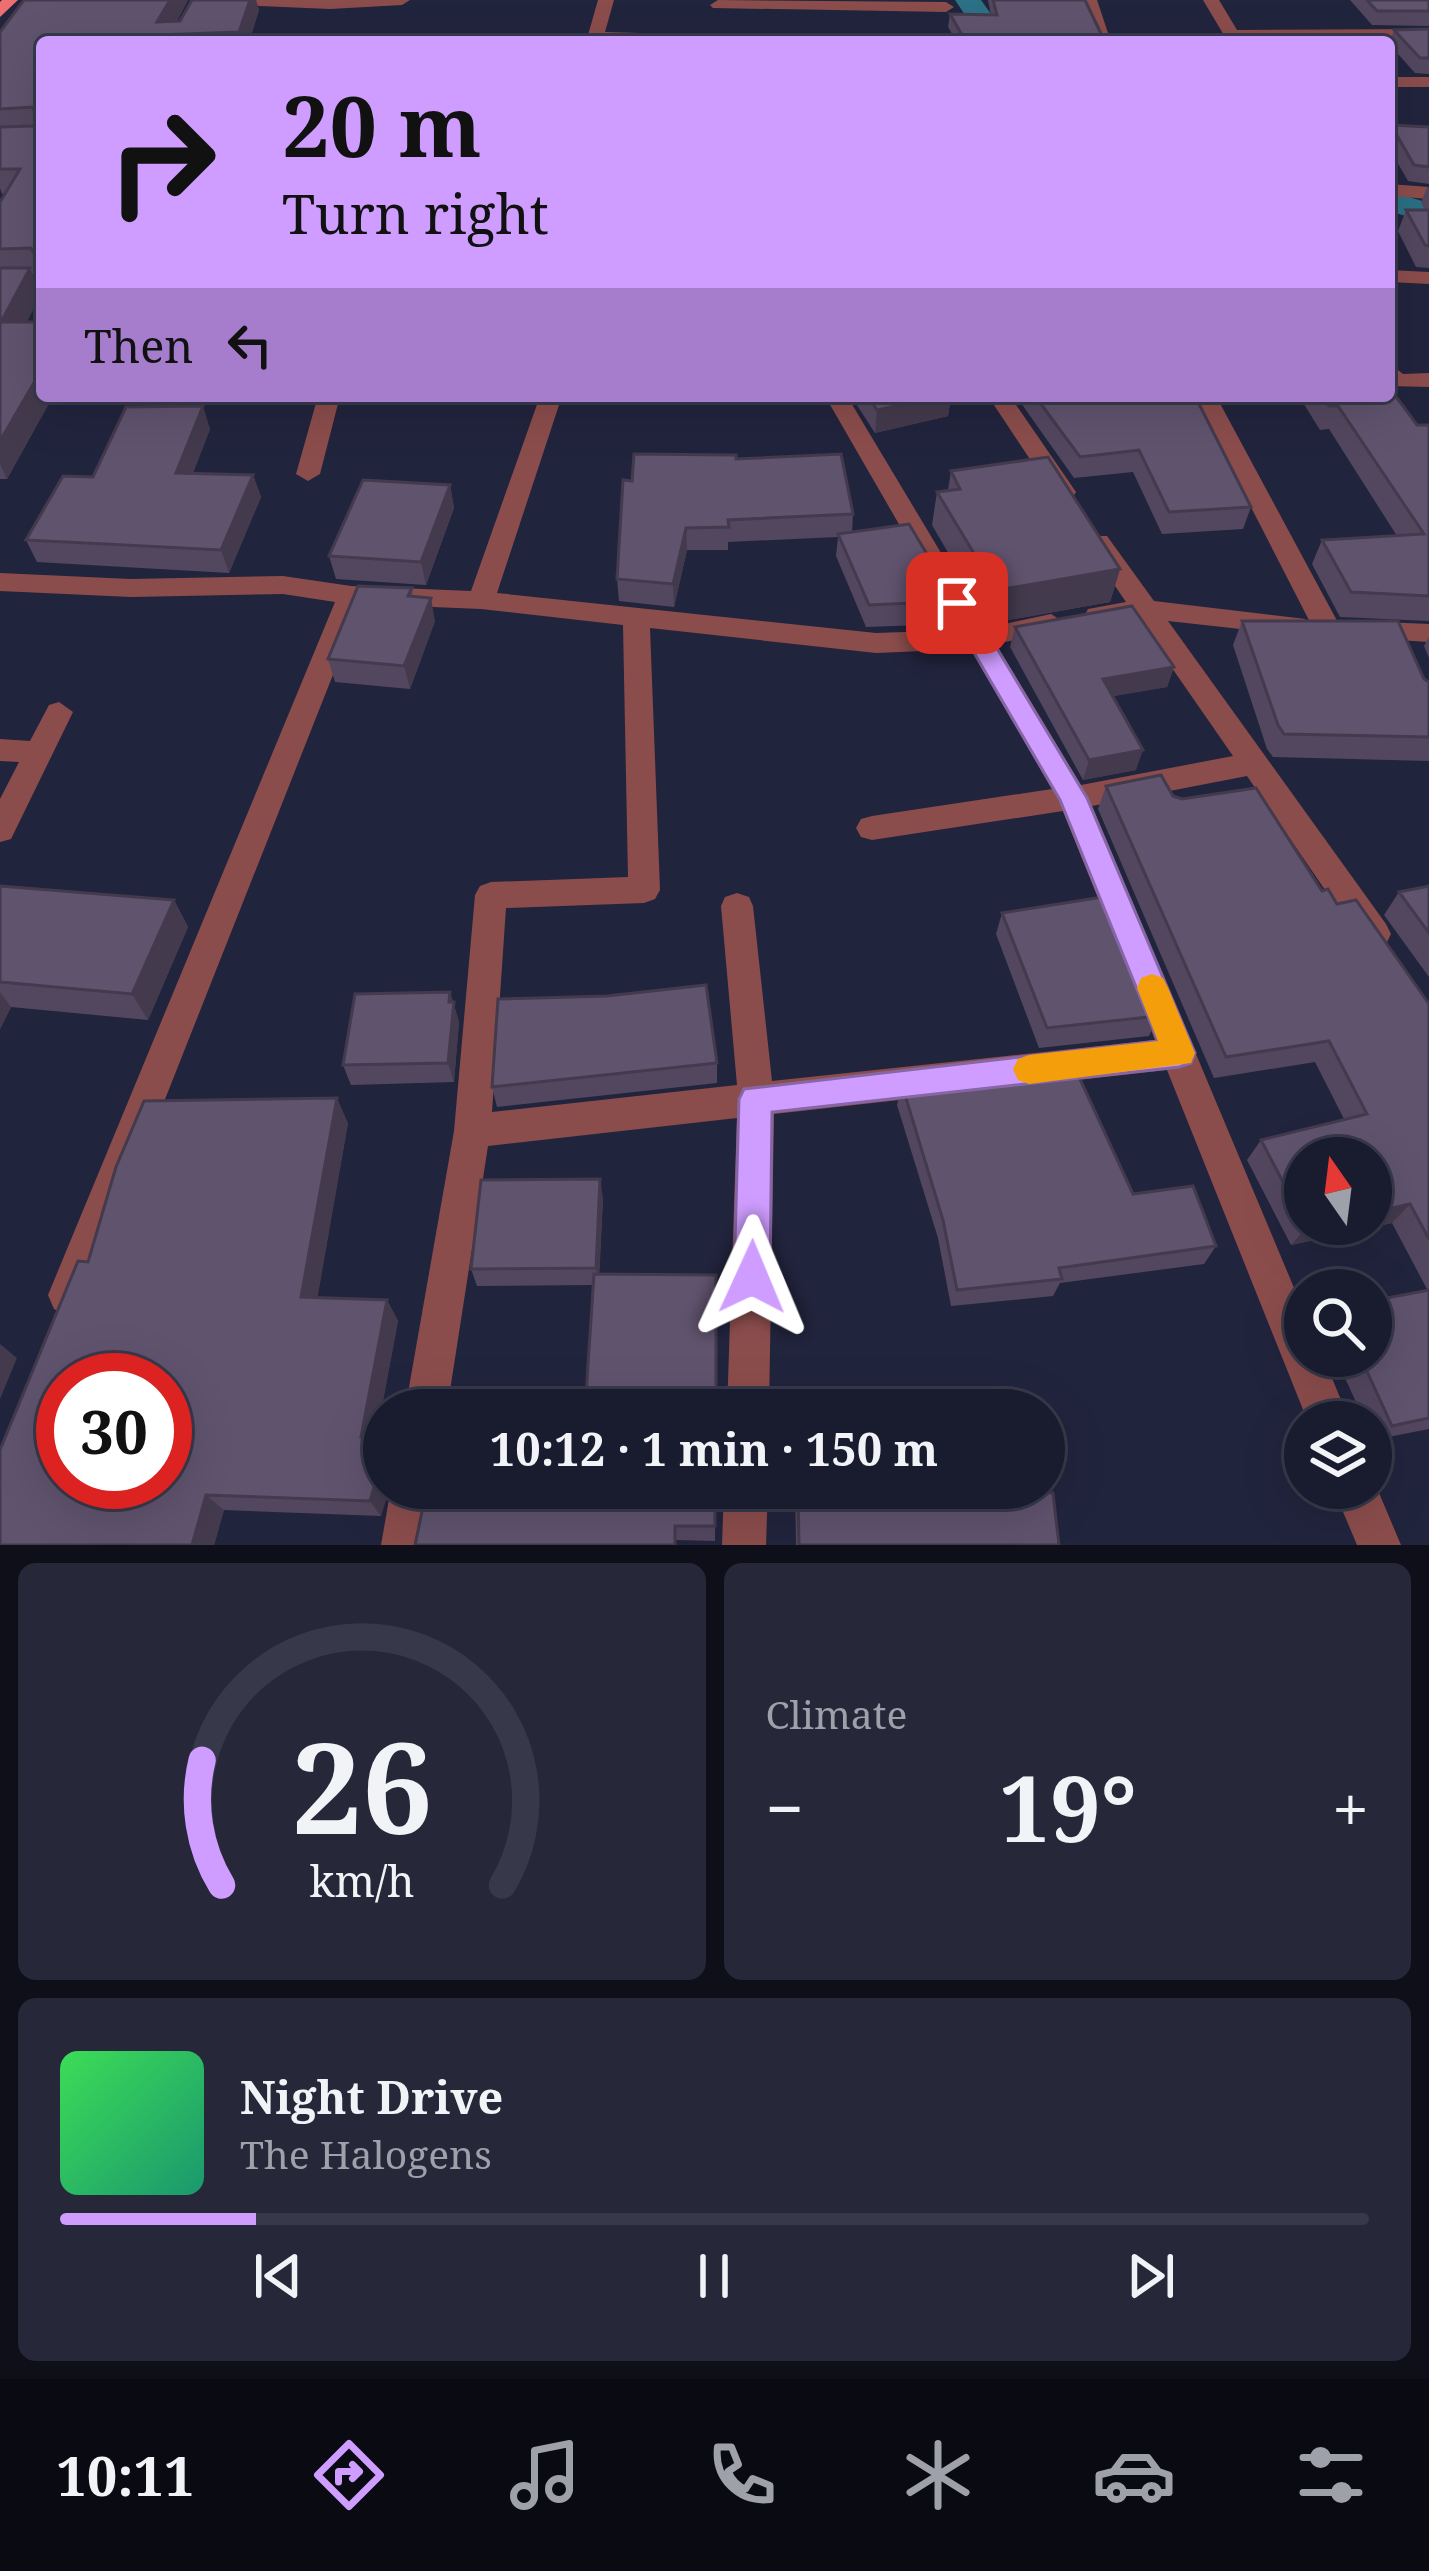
<!DOCTYPE html>
<html lang="en">
<head>
<meta charset="utf-8">
<style>
  :root { --surface:#191b2e; --page:#26283a; --text:#f1f3f6; --muted:#9fa1aa; --line:#37394a; --accent:#cf9dff }
  body { margin:0; font-family:"Noto Serif",serif; background:var(--page); color:var(--text); height:100vh; display:flex; flex-direction:column; font-size:45px; white-space:nowrap }
  * { box-sizing:border-box; margin:0 }
  p { font-size:39px; color:var(--muted) }
  .icon { flex:none; width:66px; height:66px; fill:none; stroke:currentColor; stroke-width:2; stroke-linecap:round; stroke-linejoin:round }
  .map { position:relative; height:1545px; overflow:hidden }
  .details { display:flex; flex-direction:column; gap:18px; padding:18px; background:#0e0f19; flex:1 }
  .details>* { flex:none }
  .top-card { position:absolute; left:36px; top:36px; width:1359px; height:366px; border-radius:12px; box-shadow:0 12px 48px #0002,0 0 0 3px var(--line); background:#cf9dff; color:#111; overflow:hidden }
  .needle { width:78px; rotate:346deg }
  .buttons { position:absolute; left:1284px; top:1137px; display:grid; gap:24px }
  .buttons a { display:grid; place-items:center; width:108px; height:108px; border-radius:50%; background:var(--surface); box-shadow:0 12px 48px #0002,0 0 0 3px var(--line); font-size:60px }
  .speed { position:absolute; left:36px; top:1353px; display:flex; gap:24px; font-size:60px; font-weight:700; text-align:center }
  .speed>* { display:grid; place-content:center; width:156px; height:156px; border-radius:50%; background:var(--surface); box-shadow:0 12px 48px #0002,0 0 0 3px var(--line); line-height:1 }
  .speed .limit { border:18px solid #d22; background:#fff; color:#111 }
  .pin { position:absolute; display:grid; place-items:center; width:102px; height:102px; color:#fff; margin:-51px; border-radius:24px; box-shadow:0 6px 18px #0006 }
  .me { position:absolute; width:132px; margin:-66px; rotate:1deg; stroke-linejoin:round; filter:drop-shadow(0 0 9px #0008) }
  .turn { display:flex; align-items:center; gap:42px; height:252px; padding:0 48px; font-size:54px }
  .turn .icon { width:156px; height:156px; stroke-width:2.5 }
  .turn b { display:block; font-size:84px; line-height:102px }
  .then { display:flex; align-items:center; height:114px; padding:0 48px; background:#0003; gap:24px; font-size:45px }
  .big { font-size:90px; font-weight:700; line-height:1.1 }
  .details .tile { flex:1; display:flex; flex-direction:column; justify-content:center; gap:18px; min-width:0; padding:0 42px; border-radius:18px; background:var(--page) }
  .details .dial { align-items:center; gap:0 }
  .dial svg { height:312px; overflow:visible; fill:none; stroke:var(--line); stroke-width:7; stroke-linecap:round; text-anchor:middle }
  .dial text { fill:var(--text); stroke:none }
  .song { display:flex; align-items:center; gap:36px }
  .cover { width:144px; height:144px; border-radius:18px; background:linear-gradient(135deg,hsl(130 70% 55%),hsl(160 70% 35%)) }
  .played { height:12px; border-radius:6px; background:linear-gradient(90deg,var(--accent) 15%,var(--line) 15%) }
  .keys { display:flex; justify-content:space-around; direction:ltr }
  .heat { display:flex; justify-content:space-between; align-items:center; font-size:66px; direction:ltr }
  .details .tiles { flex:1; display:grid; gap:18px; grid-template-columns:1fr 1fr }
  .tile:last-child { grid-column:span 2 }
  .trip { position:absolute; left:363px; top:1389px; width:702px; height:120px; border-radius:60px; background:var(--surface); box-shadow:0 12px 48px #0002,0 0 0 3px var(--line); font-weight:700; line-height:120px; text-align:center }
  .tabs { display:flex; height:192px; justify-content:space-around; align-items:center; background:#0a0b12; color:var(--muted) }
  .tabs .icon { width:84px; height:84px }
  .tabs .current { color:var(--accent) }
  .tabs b { font-size:54px; color:var(--text) }
  .map>svg:first-child { display:block }
  .lines { fill:none; stroke-linecap:round; stroke-linejoin:round }
  .canal { fill:#2b7084; fill-rule:evenodd }
  .minor { fill:#8b4d4c; fill-rule:evenodd }
  .major { fill:#ee6f6f; fill-rule:evenodd }
  .wall { fill:#53475f }
  .shaded-wall { fill:#433a4d }
  .building { fill:#60536e; stroke:#433a4d; stroke-width:3; fill-rule:evenodd }
  .route { fill:#cf9dff; stroke:#8766a6; stroke-width:3 }
  .slow { fill:#f59e0b }
</style>
</head>
<body>
<div class="map">
<svg width="1429" height="1545" viewBox="0 0 1429 1545">
  <rect width="100%" height="100%" fill="#21243d"/>
  <g class="lines">
    <path class="canal" d="M 955,0 L 981,0 L 1011,42 L 983,42 Z
      M 1389,191 L 1429,203 L 1429,223 L 1389,211 Z"/>
    <path class="minor" d="M 231,0 L 410,0 L 402,5 L 330,9 L 239,5 Z
      M 598,0 L 614,0 L 605,32 L 782,37 L 790,42 L 586,42 Z
      M 718,0 L 946,2 L 954,7 L 946,12 L 713,8 L 710,5 Z
      M 1081,0 L 1097,0 L 1111,42 L 1095,42 Z
      M 1203,0 L 1219,0 L 1237,30 L 1429,29 L 1429,39 L 1228,42 Z
      M 1389,77 L 1429,77 L 1429,87 L 1389,87 Z
      M 1389,184 L 1429,187 L 1429,199 L 1389,196 Z
      M 1389,270 L 1429,272 L 1429,284 L 1389,282 Z
      M 42,278 L 42,290 L 0,291 L 0,279 Z
      M 1389,363 L 1403,374 L 1429,373 L 1429,387 L 1389,386 Z
      M 318,396 L 340,396 L 320,474 L 308,481 L 296,474 Z
      M 540,396 L 562,396 L 497,593 L 876,633 L 960,630 L 825,396 L 847,396 L 986,628 L 1051,614 L 1065,623 L 1061,630 L 996,644 L 1081,785 L 1233,756 L 1138,619 L 1088,621 L 1085,615 L 1088,609 L 1126,602 L 1085,542 L 1089,536 L 1107,536 L 1154,601 L 1305,619 L 1309,626 L 1295,635 L 1168,621 L 1386,924 L 1391,934 L 1386,944 L 1374,948 L 1362,944 L 1247,776 L 1092,806 L 1305,1314 L 1305,1356 L 1323,1356 L 1350,1422 L 1308,1422 L 1167,1070 L 774,1114 L 769,1410 L 727,1410 L 737,1118 L 488,1146 L 447,1410 L 405,1410 L 454,1131 L 475,895 L 480,886 L 491,882 L 628,877 L 623,625 L 481,609 L 361,604 L 82,1309 L 68,1315 L 54,1309 L 48,1295 L 335,602 L 283,594 L 131,597 L 0,591 L 0,573 L 131,579 L 283,576 L 351,586 L 471,591 ZM 650,628 L 876,653 L 971,649 L 1052,789 L 872,816 L 861,819 L 856,828 L 861,837 L 872,840 L 1063,811 L 1155,1040 L 772,1081 L 753,906 L 749,897 L 737,893 L 725,897 L 721,906 L 737,1085 L 492,1112 L 506,908 L 644,903 L 655,899 L 660,890 Z
      M 988,396 L 1010,396 L 1076,492 L 1073,497 L 1055,497 Z
      M 1194,396 L 1216,396 L 1342,630 L 1338,637 L 1328,639 L 1314,630 Z
      M 1361,621 L 1429,624 L 1429,642 L 1351,637 L 1347,630 L 1351,623 Z
      M 59,702 L 73,712 L 11,839 L 0,842 L 0,799 L 19,762 L 0,761 L 0,739 L 30,741 L 49,705 Z
      M 1371,1474 L 1401,1545 L 1357,1545 L 1333,1488 L 1371,1488 Z
      M 391,1488 L 435,1488 L 425,1545 L 381,1545 Z
      M 724,1488 L 768,1488 L 766,1545 L 722,1545 Z"/>
    <path class="major" d="M 2,0 L 18,0 L 0,17 L 0,2 Z"/>
  </g>
  <path class="wall" d="M 24,0 L 188,0 L 177,21 L 180,21 L 192,0 L 256,0 L 259,10 L 249,42 L 42,42 L 42,274 L 32,274 L 41,295 L 26,322 L 42,396 L 53,396 L 7,479 L 0,479 L 0,202 L 5,194 L 2,194 L 0,188 L 0,32 Z
    M 988,0 L 1085,0 L 1105,42 L 957,42 L 948,27 L 950,14 L 991,15 Z
    M 1350,0 L 1429,0 L 1429,26 L 1372,25 Z
    M 1429,29 L 1429,74 L 1415,73 L 1389,44 L 1394,30 Z
    M 1391,125 L 1429,127 L 1429,184 L 1408,181 L 1389,148 Z
    M 1427,187 L 1429,187 L 1429,268 L 1416,267 L 1398,231 L 1406,210 L 1425,210 L 1421,203 Z
    M 851,396 L 951,396 L 948,416 L 875,433 Z
    M 1016,396 L 1195,396 L 1251,507 L 1243,529 L 1162,534 L 1133,472 L 1074,478 Z
    M 1299,396 L 1389,396 L 1417,425 L 1429,425 L 1429,621 L 1340,617 L 1312,564 L 1322,540 L 1397,536 L 1329,429 L 1320,430 Z
    M 210,429 L 193,473 L 253,475 L 261,497 L 229,573 L 37,562 L 26,540 L 93,477 Z
    M 736,459 L 853,514 L 852,532 L 955,601 L 951,624 L 866,627 L 836,556 L 838,537 L 728,542 L 728,550 L 687,550 L 674,607 L 619,601 L 617,579 L 632,481 Z
    M 951,471 L 1120,569 L 1110,602 L 997,622 L 995,617 L 986,618 L 932,525 L 937,492 L 948,490 Z
    M 450,485 L 454,508 L 426,585 L 336,579 L 329,556 Z
    M 412,588 L 413,597 L 435,621 L 410,689 L 335,682 L 328,659 Z
    M 1242,621 L 1424,679 L 1429,682 L 1429,761 L 1273,757 L 1267,749 L 1233,645 Z
    M 1015,627 L 1174,667 L 1167,687 L 1113,696 L 1136,770 L 1083,780 L 1010,647 Z
    M 1429,637 L 1429,658 L 1424,646 Z
    M 1106,786 L 1173,796 L 1322,891 L 1337,904 L 1429,1004 L 1429,1429 L 1373,1440 L 1371,1422 L 1365,1422 L 1335,1356 L 1371,1356 L 1428,1291 L 1392,1223 L 1291,1245 L 1247,1160 L 1261,1140 L 1344,1119 L 1315,1062 L 1214,1078 L 1098,809 Z
    M 0,886 L 174,900 L 188,927 L 148,1020 L 11,1007 L 0,1029 Z
    M 1429,886 L 1429,977 L 1384,915 L 1399,892 Z
    M 1002,913 L 1158,1016 L 1149,1036 L 1039,1048 L 996,934 Z
    M 450,992 L 459,1022 L 454,1082 L 351,1085 L 343,1065 Z
    M 717,1063 L 717,1083 L 497,1107 L 492,1087 Z
    M 902,1085 L 1133,1194 L 1216,1246 L 1204,1264 L 1060,1283 L 1053,1296 L 951,1306 L 938,1238 L 897,1105 Z
    M 348,1123 L 317,1298 L 387,1300 L 398,1321 L 376,1438 L 384,1439 L 384,1488 L 381,1516 L 224,1510 L 214,1545 L 0,1545 L 88,1262 Z
    M 603,1198 L 599,1274 L 593,1285 L 477,1286 L 471,1269 Z
    M 427,1488 L 715,1488 L 715,1541 L 677,1540 Z
    M 795,1488 L 970,1488 L 1059,1545 L 796,1545 Z"/>
  <path class="shaded-wall" d="M 170,0 L 188,0 L 170,35 L 157,22 Z
    M 250,0 L 256,0 L 259,10 L 249,42 L 242,42 L 239,32 Z
    M 42,246 L 42,272 L 36,257 Z
    M 30,268 L 41,295 L 13,349 L 1,322 Z
    M 42,369 L 42,396 L 53,396 L 7,479 L 0,464 L 0,441 Z
    M 941,396 L 951,396 L 948,416 L 875,433 L 877,410 Z
    M 203,406 L 210,429 L 184,496 L 176,473 Z
    M 253,475 L 261,497 L 229,573 L 221,550 Z
    M 450,485 L 454,508 L 426,585 L 421,562 Z
    M 686,528 L 687,550 L 674,607 L 673,584 Z
    M 1120,569 L 1110,602 L 997,622 L 1004,589 Z
    M 1001,584 L 995,617 L 986,618 L 993,585 Z
    M 431,598 L 435,621 L 410,689 L 404,666 Z
    M 1174,667 L 1167,687 L 1097,699 L 1103,679 Z
    M 1143,750 L 1136,770 L 1083,780 L 1089,760 Z
    M 174,900 L 188,927 L 148,1020 L 132,994 Z
    M 0,992 L 11,1007 L 0,1029 Z
    M 450,992 L 459,1022 L 454,1082 L 448,1063 Z
    M 337,1098 L 348,1123 L 314,1318 L 301,1297 Z
    M 600,1179 L 603,1198 L 599,1285 L 596,1268 Z
    M 1410,1204 L 1392,1223 L 1291,1245 L 1307,1227 L 1319,1224 L 1371,1224 L 1371,1213 Z
    M 387,1300 L 398,1321 L 373,1454 L 361,1437 Z
    M 0,1344 L 17,1358 L 0,1399 Z
    M 380,1467 L 384,1473 L 384,1488 L 390,1488 L 381,1516 L 370,1501 Z
    M 206,1495 L 224,1510 L 214,1545 L 192,1545 Z"/>
  <path class="building" d="M 24,0 L 170,0 L 157,22 L 180,21 L 192,0 L 250,0 L 239,32 L 131,36 L 128,42 L 42,42 L 42,246 L 36,257 L 31,248 L 0,249 L 0,202 L 20,169 L 0,169 L 0,127 L 33,126 L 37,121 L 33,107 L 0,109 L 0,32 Z
    M 993,0 L 1085,0 L 1105,42 L 966,42 L 950,14 L 997,15 Z
    M 1367,0 L 1429,0 L 1429,11 L 1377,11 Z
    M 1429,29 L 1429,58 L 1420,58 L 1394,30 Z
    M 762,40 L 762,42 L 718,42 Z
    M 1391,125 L 1429,127 L 1429,167 L 1414,165 Z
    M 1406,210 L 1429,210 L 1429,246 L 1425,245 Z
    M 0,268 L 30,268 L 1,322 L 42,322 L 42,369 L 0,441 Z
    M 1389,387 L 1417,425 L 1429,425 L 1429,596 L 1351,592 L 1322,540 L 1424,534 L 1338,406 L 1329,406 L 1323,396 L 1389,396 Z
    M 868,396 L 941,396 L 877,410 Z
    M 1035,396 L 1195,396 L 1251,507 L 1169,512 L 1139,450 L 1080,457 Z
    M 203,406 L 176,473 L 253,475 L 221,550 L 26,540 L 63,476 L 93,477 L 126,407 Z
    M 634,454 L 736,455 L 736,459 L 841,454 L 853,514 L 728,520 L 729,527 L 686,528 L 673,584 L 617,579 L 623,480 L 632,481 Z
    M 1048,457 L 1120,569 L 1004,589 L 1001,584 L 993,585 L 937,492 L 960,489 L 951,471 Z
    M 363,480 L 450,485 L 421,562 L 329,556 Z
    M 909,524 L 955,601 L 869,605 L 838,534 Z
    M 358,586 L 412,588 L 408,596 L 431,598 L 404,666 L 328,659 Z
    M 1132,606 L 1174,667 L 1103,679 L 1143,750 L 1089,760 L 1015,627 Z
    M 1242,621 L 1398,621 L 1424,679 L 1429,682 L 1429,737 L 1284,734 L 1278,725 Z
    M 1161,775 L 1173,796 L 1182,799 L 1256,788 L 1322,891 L 1328,889 L 1337,904 L 1356,900 L 1429,1004 L 1429,1239 L 1410,1204 L 1371,1213 L 1371,1158 L 1305,1158 L 1305,1224 L 1261,1140 L 1367,1114 L 1329,1041 L 1226,1057 L 1106,786 Z
    M 0,886 L 174,900 L 132,994 L 0,982 Z
    M 1429,886 L 1429,933 L 1399,892 Z
    M 1109,896 L 1158,1016 L 1047,1028 L 1002,913 Z
    M 706,985 L 717,1063 L 492,1087 L 498,999 L 607,996 Z
    M 450,992 L 449,1002 L 454,1002 L 448,1063 L 343,1065 L 355,994 Z
    M 1074,1066 L 1133,1194 L 1193,1186 L 1216,1246 L 1059,1268 L 1062,1279 L 957,1290 L 943,1220 L 902,1085 Z
    M 337,1098 L 301,1297 L 387,1300 L 361,1437 L 384,1439 L 384,1467 L 380,1467 L 370,1501 L 206,1495 L 192,1545 L 0,1545 L 0,1450 L 78,1261 L 88,1262 L 116,1167 L 144,1101 ZM 63,1380 L 165,1380 L 165,1482 L 63,1482 Z
    M 600,1179 L 596,1268 L 471,1269 L 481,1180 Z
    M 594,1274 L 716,1275 L 716,1410 L 585,1410 Z
    M 1429,1290 L 1429,1418 L 1392,1426 L 1360,1356 L 1371,1356 L 1371,1301 Z
    M 427,1488 L 715,1488 L 715,1526 L 675,1526 L 675,1545 L 415,1545 Z
    M 798,1488 L 970,1488 L 1053,1493 L 1059,1545 L 799,1545 Z"/>
  <path class="route" d="M 957,595 L 966,597 L 1087,798 L 1195,1053 L 1191,1063 L 1179,1067 L 772,1112 L 770,1277 L 765,1290 L 752,1295 L 740,1290 L 734,1277 L 739,1099 L 744,1089 L 1158,1041 L 1060,800 L 945,603 Z"/>
  <path class="slow" d="M 1152,974 L 1163,978 L 1168,988 L 1195,1053 L 1191,1063 L 1029,1084 L 1018,1080 L 1013,1069 L 1018,1059 L 1029,1055 L 1158,1041 L 1137,988 L 1141,978 Z"/>
</svg>
<div class="buttons">
<a><svg class="needle" viewBox="-14 -14 28 28"><path d="M0-13l5 13h-10z" fill="#e53935"/><path d="M0 13l5-13h-10z" fill="#9fa1aa"/></svg></a>
<a><svg class="icon" aria-label="search" viewBox="0 0 24 24"><circle cx="10" cy="10" r="6"/><path d="M15 15l6 6"/></svg></a>
<a><svg class="icon" aria-label="layers" viewBox="0 0 24 24"><path d="M12 4l9 5-9 5-9-5zM3 14l9 5 9-5"/></svg></a>
</div>
<div class="speed"><div class="limit">30</div></div>
<div class="pin" style="left:957px;top:603px;background:#d93025"><svg class="icon" aria-label="arrive" viewBox="0 0 24 24"><path d="M6 21V4h12l-3 4 3 4H6"/></svg></div>
<svg class="me" style="left:752px;top:1277px" viewBox="-20 -20 40 40"><path d="M0-17L14 15 0 8-14 15z" fill="#cf9dff" stroke="#fff" stroke-width="4"/></svg>
<div class="trip">10:12 · 1 min · 150 m</div>
<div class="top-card">
<div class="turn"><svg class="icon" aria-label="right" viewBox="0 0 24 24"><path d="M7 20v-9h11M14 6l5 5-5 5"/></svg><div><b>20 m</b>Turn right</div></div>
<div class="then">Then<svg class="icon" aria-label="left" viewBox="0 0 24 24"><path d="M17 20v-9H6M10 6l-5 5 5 5"/></svg></div>
</div>
</div>
<section class="details">
<div class="tiles">
<div class="tile dial"><svg viewBox="0 0 100 80">
<path d="M14 69A42 42 0 1 1 86 69"/>
<path d="M14 69A42 42 0 0 1 9 37" stroke="#cf9dff"/>
<text x="50" y="56" font-size="32" font-weight="700">26</text>
<text x="50" y="72" font-size="11">km/h</text>
</svg></div>
<div class="tile"><p>Climate</p>
<div class="heat"><a>−</a><b class="big">19°</b><a>+</a></div>
</div>
<div class="tile">
<div class="song"><i class="cover"></i><div><b>Night Drive</b><p>The Halogens</p></div></div>
<div class="played"></div>
<div class="keys"><svg class="icon" aria-label="previous" viewBox="0 0 24 24"><path d="M18 5L8 12l10 7zM5 5v14"/></svg><svg class="icon" aria-label="pause" viewBox="0 0 24 24"><path d="M8 5v14M16 5v14"/></svg><svg class="icon" aria-label="next" viewBox="0 0 24 24"><path d="M6 5l10 7-10 7zM19 5v14"/></svg></div>
</div>
</div>
</section>
<nav class="tabs">
<b>10:11</b>
<svg class="icon current" aria-label="directions" viewBox="0 0 24 24"><path d="M12 3l9 9-9 9-9-9zM9 14v-3h6M13 9l2 2-2 2"/></svg>
<svg class="icon" aria-label="music" viewBox="0 0 24 24"><path d="M9 18V5l10-2v13"/><circle cx="6" cy="18" r="3"/><circle cx="16" cy="16" r="3"/></svg>
<svg class="icon" aria-label="phone" viewBox="0 0 24 24"><path d="M5 4h4l2 5-3 2q2 4 5 5l2-3 5 2v4C11 20 4 13 5 4z"/></svg>
<svg class="icon" aria-label="climate" viewBox="0 0 24 24"><path d="M12 3v18M4 7l16 10M4 17L20 7"/></svg>
<svg class="icon" aria-label="car" viewBox="0 0 24 24"><path d="M5 17H2v-5l4-1 3-4h7l3 4 3 1v5h-3M9 17h6M6 11h13"/><circle cx="7" cy="17" r="2"/><circle cx="17" cy="17" r="2"/></svg>
<svg class="icon" aria-label="filters" viewBox="0 0 24 24"><path d="M4 7h16M4 17h16"/><circle cx="9" cy="7" r="2"/><circle cx="15" cy="17" r="2"/></svg>
</nav>
</body>
</html>
